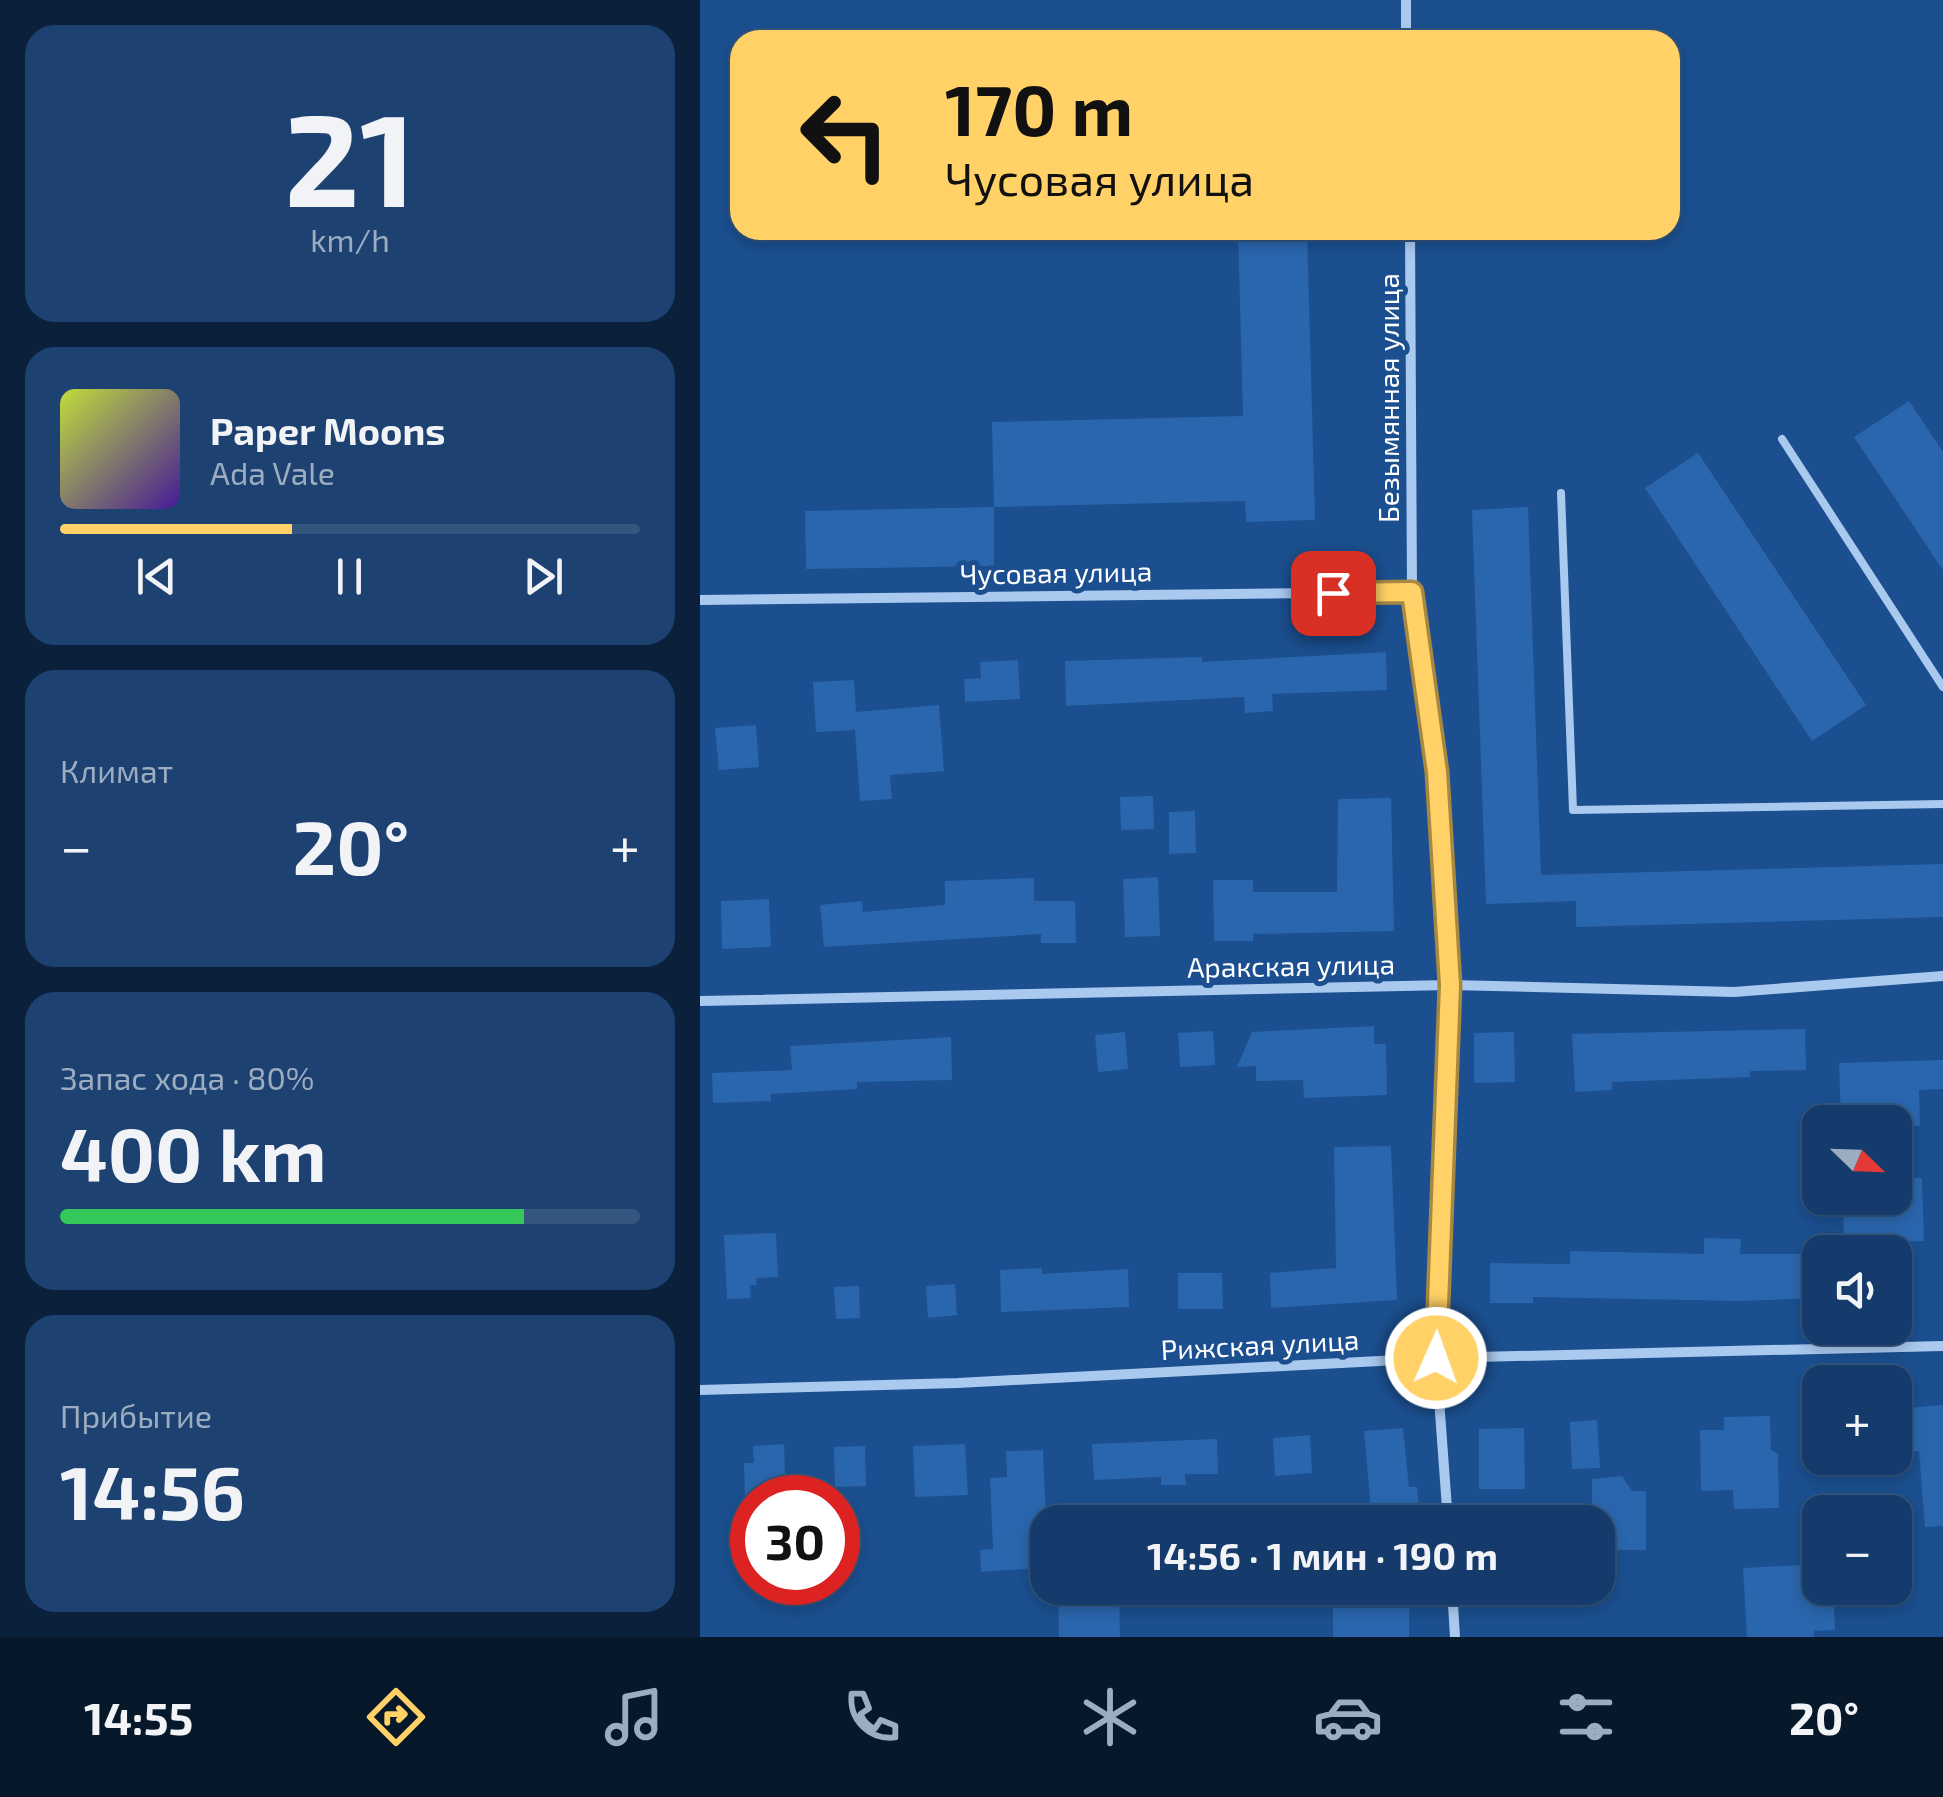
<!DOCTYPE html>
<html lang="ru">
<head>
<meta charset="utf-8">
<style>
  :root { --surface:#143b6b; --page:#1d4271; --text:#f1f3f6; --muted:#9dadc1; --line:#33557e; --accent:#ffd166 }
  body { margin:0; font-family:"Exo 2",sans-serif; background:var(--page); color:var(--text); height:100vh; display:flex; flex-direction:column; font-size:38px; white-space:nowrap }
  * { box-sizing:border-box; margin:0 }
  p { font-size:32px; color:var(--muted) }
  .icon { flex:none; width:55px; height:55px; fill:none; stroke:currentColor; stroke-width:2; stroke-linecap:round; stroke-linejoin:round }
  .map { position:relative; flex:1; overflow:hidden }
  .panel { display:flex; flex-direction:column; gap:25px; padding:25px; background:#0b203b; width:700px }
  .panel>* { flex:none }
  .banner { position:absolute; left:30px; top:30px; width:950px; height:210px; border-radius:30px; box-shadow:0 5px 15px #0003,0 0 0 2px var(--line); background:#ffd166; color:#111; overflow:hidden }
  .needle { width:65px; rotate:113deg }
  .controls { position:absolute; left:1102px; top:1105px; display:grid; gap:20px }
  .controls a { display:grid; place-items:center; width:110px; height:110px; border-radius:20px; background:var(--surface); box-shadow:0 5px 15px #0003,0 0 0 2px var(--line); font-size:50px }
  .speed { position:absolute; left:30px; top:1475px; display:flex; gap:20px; font-size:50px; font-weight:700; text-align:center }
  .speed>* { display:grid; place-content:center; width:130px; height:130px; border-radius:50%; background:var(--surface); box-shadow:0 5px 15px #0003,0 0 0 2px var(--line); line-height:1 }
  .speed .limit { border:15px solid #d22; background:#fff; color:#111 }
  .pin { position:absolute; display:grid; place-items:center; width:85px; height:85px; color:#fff; margin:-42px; border-radius:20px; box-shadow:0 5px 15px #0006 }
  .me { position:absolute; width:110px; margin:-55px; rotate:2deg; stroke-linejoin:round; filter:drop-shadow(0 0 8px #0008) }
  .turn { display:flex; align-items:center; gap:35px; height:210px; padding:0 50px; font-size:45px }
  .turn .icon { width:130px; height:130px; stroke-width:2.5 }
  .turn b { display:block; font-size:70px; line-height:85px }
  .big { font-size:75px; font-weight:700; line-height:1.1 }
  .panel .card { flex:1; display:flex; flex-direction:column; justify-content:center; gap:15px; min-width:0; padding:0 35px; border-radius:30px; background:var(--page) }
  .panel .dial { align-items:center; gap:0 }
  .dial b { font-size:130px; line-height:1 }
  .song { display:flex; align-items:center; gap:30px }
  .cover { width:120px; height:120px; border-radius:15px; background:linear-gradient(135deg,hsl(70 70% 55%),hsl(260 70% 35%)) }
  .played { height:10px; border-radius:5px; background:linear-gradient(90deg,var(--accent) 40%,var(--line) 40%) }
  .keys { display:flex; justify-content:space-around; direction:ltr }
  .heat { display:flex; justify-content:space-between; align-items:center; font-size:55px; direction:ltr }
  .charge { height:15px; border-radius:8px; background:linear-gradient(90deg,#34c759 80%,var(--line) 0) }
  .trip { position:absolute; left:330px; top:1505px; width:585px; height:100px; border-radius:30px; background:var(--surface); box-shadow:0 5px 15px #0003,0 0 0 2px var(--line); font-weight:700; line-height:100px; text-align:center }
  .tabs { display:flex; height:160px; justify-content:space-around; align-items:center; background:#08182b; color:var(--muted) }
  .tabs .icon { width:70px; height:70px }
  .tabs .current { color:var(--accent) }
  .tabs b { font-size:45px; color:var(--text) }
  main { display:flex; flex:1; min-height:0 }
  .map>svg:first-child { display:block }
  .building { fill:#2a66ad }
  .lines { fill:none; stroke-linecap:round; stroke-linejoin:round }
  .service { stroke:#a9c9ee; stroke-width:8 }
  .minor { stroke:#a9c9ee; stroke-width:10 }
  .route-casing { stroke:#a68842; stroke-width:25 }
  .route { stroke:#ffd166; stroke-width:18 }
  .labels { text-anchor:middle; stroke-width:10; stroke-linejoin:round; paint-order:stroke }
  .street-label { font-size:28px; fill:#fff; stroke:#1b4f8f }
</style>
</head>
<body>
<main>
<section class="panel">
<div class="card dial"><b>21</b><p>km/h</p></div>
<div class="card">
<div class="song"><i class="cover"></i><div><b>Paper Moons</b><p>Ada Vale</p></div></div>
<div class="played"></div>
<div class="keys"><svg class="icon" aria-label="previous" viewBox="0 0 24 24"><path d="M18 5L8 12l10 7zM5 5v14"/></svg><svg class="icon" aria-label="pause" viewBox="0 0 24 24"><path d="M8 5v14M16 5v14"/></svg><svg class="icon" aria-label="next" viewBox="0 0 24 24"><path d="M6 5l10 7-10 7zM19 5v14"/></svg></div>
</div>
<div class="card"><p>Климат</p>
<div class="heat"><a>−</a><b class="big">20°</b><a>+</a></div>
</div>
<div class="card"><p>Запас хода · 80%</p><b class="big">400 km</b><div class="charge"></div></div>
<div class="card"><p>Прибытие</p><b class="big">14:56</b></div>
</section>
<div class="map">
<svg width="1243" height="1637" viewBox="0 0 1243 1637">
  <rect width="100%" height="100%" fill="#1b4f8f"/>
  <path class="building" d="M 538,230 L 607,230 L 615,520 L 546,522 L 545,501 L 294,507 L 292,422 L 543,416 Z
    M 1209,401 L 1243,452 L 1243,570 L 1154,437 Z
    M 998,453 L 1166,705 L 1112,741 L 945,488 Z
    M 294,507 L 294,566 L 106,569 L 105,511 Z
    M 828,507 L 841,875 L 1243,864 L 1243,917 L 876,927 L 876,901 L 786,904 L 772,510 Z
    M 686,652 L 687,690 L 572,694 L 573,711 L 545,713 L 544,697 L 366,706 L 365,661 L 502,657 L 502,662 Z
    M 318,660 L 320,699 L 265,702 L 264,679 L 281,678 L 280,662 Z
    M 154,680 L 156,712 L 239,705 L 244,771 L 190,775 L 192,799 L 160,801 L 155,730 L 116,732 L 113,682 Z
    M 56,725 L 59,767 L 19,770 L 15,728 Z
    M 453,796 L 454,829 L 421,830 L 420,797 Z
    M 691,798 L 694,931 L 553,934 L 553,941 L 514,941 L 513,880 L 553,880 L 553,892 L 637,892 L 638,799 Z
    M 495,811 L 496,853 L 469,854 L 469,812 Z
    M 458,877 L 460,936 L 425,937 L 423,879 Z
    M 334,878 L 334,901 L 375,901 L 376,943 L 341,943 L 341,934 L 124,947 L 120,905 L 162,901 L 163,912 L 245,905 L 245,881 Z
    M 69,899 L 71,947 L 22,949 L 21,901 Z
    M 674,1026 L 674,1044 L 686,1044 L 687,1095 L 604,1098 L 603,1080 L 556,1081 L 556,1066 L 537,1067 L 552,1032 Z
    M 1105,1029 L 1106,1070 L 1050,1071 L 1050,1077 L 912,1082 L 912,1090 L 875,1092 L 872,1034 Z
    M 513,1031 L 515,1065 L 480,1067 L 478,1033 Z
    M 425,1032 L 428,1069 L 398,1072 L 395,1035 Z
    M 814,1032 L 815,1082 L 774,1083 L 774,1033 Z
    M 251,1037 L 252,1080 L 157,1082 L 157,1089 L 71,1094 L 71,1101 L 13,1103 L 12,1073 L 92,1070 L 90,1046 Z
    M 1243,1060 L 1243,1089 L 1219,1090 L 1220,1126 L 1141,1122 L 1139,1063 Z
    M 691,1146 L 697,1300 L 571,1308 L 570,1273 L 636,1268 L 634,1147 Z
    M 1195,1178 L 1222,1178 L 1224,1241 L 1144,1243 L 1143,1198 L 1195,1198 Z
    M 76,1233 L 78,1277 L 56,1278 L 57,1285 L 50,1285 L 51,1298 L 27,1299 L 24,1235 Z
    M 1004,1238 L 1041,1239 L 1040,1254 L 1120,1254 L 1120,1298 L 1040,1301 L 833,1297 L 833,1303 L 790,1303 L 790,1263 L 870,1264 L 870,1251 L 1004,1254 Z
    M 342,1268 L 342,1274 L 428,1269 L 429,1307 L 301,1312 L 300,1270 Z
    M 478,1273 L 522,1273 L 523,1309 L 478,1309 Z
    M 255,1284 L 257,1315 L 228,1318 L 226,1286 Z
    M 159,1286 L 160,1318 L 136,1319 L 134,1287 Z
    M 1243,1405 L 1243,1526 L 1225,1527 L 1219,1451 L 1198,1453 L 1195,1409 Z
    M 1070,1416 L 1071,1450 L 1078,1454 L 1079,1508 L 1034,1509 L 1033,1490 L 1001,1491 L 1000,1430 L 1024,1430 L 1024,1417 Z
    M 897,1420 L 900,1468 L 872,1469 L 870,1422 Z
    M 703,1428 L 709,1487 L 717,1487 L 719,1509 L 709,1510 L 710,1522 L 672,1522 L 664,1431 Z
    M 824,1428 L 825,1489 L 779,1489 L 779,1429 Z
    M 610,1435 L 612,1473 L 575,1476 L 573,1438 Z
    M 517,1439 L 518,1474 L 485,1474 L 486,1485 L 461,1485 L 461,1477 L 394,1480 L 392,1444 Z
    M 84,1444 L 86,1498 L 45,1498 L 44,1463 L 54,1463 L 53,1446 Z
    M 265,1444 L 268,1495 L 215,1497 L 213,1446 Z
    M 165,1446 L 166,1486 L 135,1487 L 134,1447 Z
    M 343,1450 L 348,1567 L 281,1572 L 280,1550 L 293,1549 L 290,1478 L 307,1477 L 306,1451 Z
    M 922,1476 L 932,1491 L 946,1491 L 946,1550 L 898,1550 L 898,1522 L 892,1522 L 892,1479 Z
    M 1120,1564 L 1120,1588 L 1133,1588 L 1135,1630 L 1114,1631 L 1114,1637 L 1047,1637 L 1043,1568 Z
    M 358,1588 L 419,1588 L 420,1637 L 359,1637 Z
    M 633,1608 L 709,1608 L 709,1637 L 633,1637 Z"/>
  <g class="lines">
    <path class="service" d="M 1082,439 L 1243,687
      M 861,493 L 873,810 L 1243,804"/>
    <path class="minor" d="M 706,40 L 706,0
      M 710,230 L 712,592 L 737,772 L 750,985 L 736,1358 L 748,1522
      M 0,600 L 712,592
      M 0,1001 L 750,985 L 1034,992 L 1243,976
      M 0,1390 L 258,1383 L 736,1358 L 1243,1346
      M 752,1588 L 755,1637"/>
  </g>
  <g class="lines">
    <defs>
      <path id="route" d="M 633,593 L 712,592 L 737,772 L 750,985 L 736,1358"/>
    </defs>
    <use href="#route" class="route-casing"/>
    <use href="#route" class="route"/>
  </g>
  <g class="labels">
    <g class="street-label">
      <text transform="translate(689 398) rotate(-90)" y="10">Безымянная улица</text>
      <text transform="translate(356 573) rotate(-1)" y="10">Чусовая улица</text>
      <text transform="translate(591 966) rotate(-1)" y="10">Аракская улица</text>
      <text transform="translate(560 1345) rotate(-3)" y="10">Рижская улица</text>
    </g>
  </g>
</svg>
<div class="controls">
<a><svg class="needle" viewBox="-14 -14 28 28"><path d="M0-13l5 13h-10z" fill="#e53935"/><path d="M0 13l5-13h-10z" fill="#9dadc1"/></svg></a>
<a><svg class="icon" aria-label="sound" viewBox="0 0 24 24"><path d="M4 9h4l5-4v14l-5-4H4zM17 9q2 3 0 6"/></svg></a>
<a>+</a>
<a>−</a>
</div>
<div class="speed"><div class="limit">30</div></div>
<div class="pin" style="left:633px;top:593px;background:#d93025"><svg class="icon" aria-label="arrive" viewBox="0 0 24 24"><path d="M6 21V4h12l-3 4 3 4H6"/></svg></div>
<svg class="me" style="left:736px;top:1358px" viewBox="-20 -20 40 40"><circle r="17" fill="#ffd166" stroke="#fff" stroke-width="3"/><path d="M0-11L8 9 0 5-8 9z" fill="#fff"/></svg>
<div class="trip">14:56 · 1 мин · 190 m</div>
<div class="banner">
<div class="turn"><svg class="icon" aria-label="left" viewBox="0 0 24 24"><path d="M17 20v-9H6M10 6l-5 5 5 5"/></svg><div><b>170 m</b>Чусовая улица</div></div>
</div>
</div>
</main>
<nav class="tabs">
<b>14:55</b>
<svg class="icon current" aria-label="directions" viewBox="0 0 24 24"><path d="M12 3l9 9-9 9-9-9zM9 14v-3h6M13 9l2 2-2 2"/></svg>
<svg class="icon" aria-label="music" viewBox="0 0 24 24"><path d="M9 18V5l10-2v13"/><circle cx="6" cy="18" r="3"/><circle cx="16" cy="16" r="3"/></svg>
<svg class="icon" aria-label="phone" viewBox="0 0 24 24"><path d="M5 4h4l2 5-3 2q2 4 5 5l2-3 5 2v4C11 20 4 13 5 4z"/></svg>
<svg class="icon" aria-label="climate" viewBox="0 0 24 24"><path d="M12 3v18M4 7l16 10M4 17L20 7"/></svg>
<svg class="icon" aria-label="car" viewBox="0 0 24 24"><path d="M5 17H2v-5l4-1 3-4h7l3 4 3 1v5h-3M9 17h6M6 11h13"/><circle cx="7" cy="17" r="2"/><circle cx="17" cy="17" r="2"/></svg>
<svg class="icon" aria-label="filters" viewBox="0 0 24 24"><path d="M4 7h16M4 17h16"/><circle cx="9" cy="7" r="2"/><circle cx="15" cy="17" r="2"/></svg>
<b>20°</b>
</nav>
</body>
</html>
